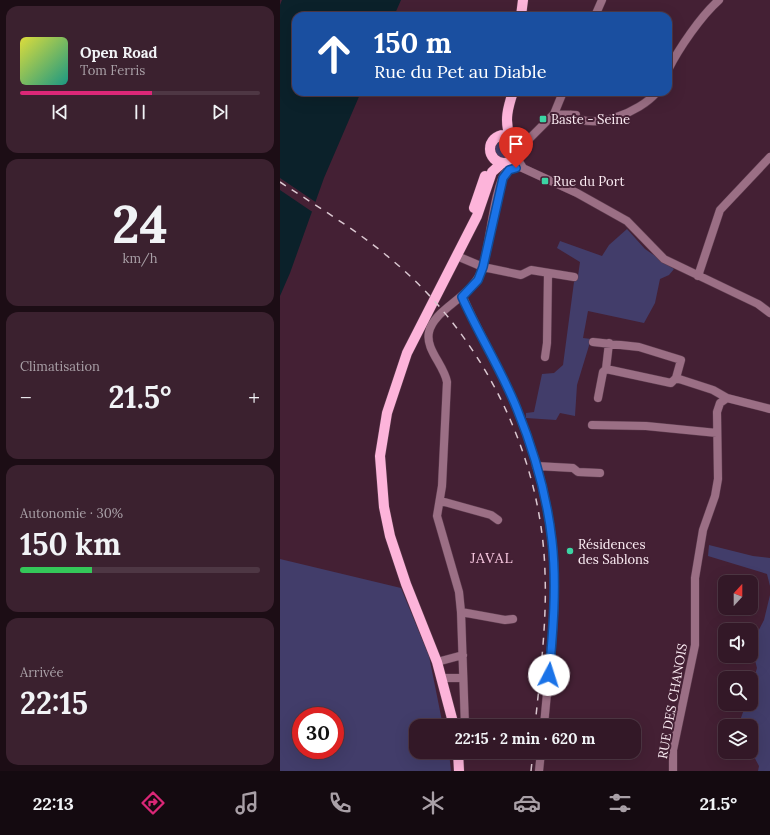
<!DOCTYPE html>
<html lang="fr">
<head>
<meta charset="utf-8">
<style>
  :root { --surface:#331827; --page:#3b212f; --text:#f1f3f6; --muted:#a9a0a7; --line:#4e3744; --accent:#db2777 }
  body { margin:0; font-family:Lora,serif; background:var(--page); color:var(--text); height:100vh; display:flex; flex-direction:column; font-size:15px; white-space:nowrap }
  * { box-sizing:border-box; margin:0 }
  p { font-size:13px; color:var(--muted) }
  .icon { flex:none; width:22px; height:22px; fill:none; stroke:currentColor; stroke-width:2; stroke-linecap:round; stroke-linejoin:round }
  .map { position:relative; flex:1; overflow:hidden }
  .drawer { display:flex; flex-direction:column; gap:6px; padding:6px; background:#1c0d15; width:280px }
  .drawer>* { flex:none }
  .top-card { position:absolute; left:12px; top:12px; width:380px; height:84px; border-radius:12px; box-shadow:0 4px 16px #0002,0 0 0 1px var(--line); background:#1a4fa0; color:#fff; overflow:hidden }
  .needle { width:26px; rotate:21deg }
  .fabs { position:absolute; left:438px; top:575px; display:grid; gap:8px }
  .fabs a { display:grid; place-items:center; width:40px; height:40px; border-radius:8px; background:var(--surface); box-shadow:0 4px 16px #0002,0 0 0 1px var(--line); font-size:20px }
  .speed { position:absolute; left:12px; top:707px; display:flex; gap:8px; font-size:20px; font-weight:700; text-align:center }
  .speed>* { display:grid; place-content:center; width:52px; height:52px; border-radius:50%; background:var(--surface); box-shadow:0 4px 16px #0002,0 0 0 1px var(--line); line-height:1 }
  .speed .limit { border:6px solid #d22; background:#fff; color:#111 }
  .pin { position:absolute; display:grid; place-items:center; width:34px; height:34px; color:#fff; margin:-41px -17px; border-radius:50% 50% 50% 0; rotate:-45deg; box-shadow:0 0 4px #0007 }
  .pin .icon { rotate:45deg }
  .me { position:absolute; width:44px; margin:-22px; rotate:5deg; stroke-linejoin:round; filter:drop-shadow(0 0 3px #0008) }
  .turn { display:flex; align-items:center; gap:14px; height:84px; padding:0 16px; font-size:18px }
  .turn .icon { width:52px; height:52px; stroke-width:2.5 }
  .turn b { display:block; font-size:28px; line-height:34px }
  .big { font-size:30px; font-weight:800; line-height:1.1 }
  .drawer .tile { flex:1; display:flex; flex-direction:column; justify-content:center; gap:6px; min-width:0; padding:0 14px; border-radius:12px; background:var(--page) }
  .drawer .dial { align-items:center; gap:0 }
  .dial b { font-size:52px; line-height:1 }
  .song { display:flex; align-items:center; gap:12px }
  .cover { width:48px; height:48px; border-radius:6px; background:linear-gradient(135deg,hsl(60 70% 55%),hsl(170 70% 35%)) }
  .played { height:4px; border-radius:2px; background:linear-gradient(90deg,var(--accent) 55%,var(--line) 55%) }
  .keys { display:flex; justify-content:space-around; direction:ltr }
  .heat { display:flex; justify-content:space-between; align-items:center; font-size:22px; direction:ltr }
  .charge { height:6px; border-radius:3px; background:linear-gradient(90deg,#34c759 30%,var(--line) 0) }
  .trip { position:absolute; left:129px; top:719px; width:232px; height:40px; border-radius:12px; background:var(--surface); box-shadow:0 4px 16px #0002,0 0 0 1px var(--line); font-weight:800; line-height:40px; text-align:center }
  .dock { display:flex; height:64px; justify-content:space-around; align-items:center; background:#140a10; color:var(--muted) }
  .dock .icon { width:28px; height:28px }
  .dock .on { color:var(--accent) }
  .dock b { font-size:18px; color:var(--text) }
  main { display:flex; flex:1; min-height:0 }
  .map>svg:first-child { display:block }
  .green { fill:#423d6a; fill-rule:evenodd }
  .water { fill:#0b212a }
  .pier { fill:#442034 }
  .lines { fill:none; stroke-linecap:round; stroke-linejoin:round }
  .minor-casing { stroke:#5e3d4f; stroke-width:9 }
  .major-casing { stroke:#5e3d4f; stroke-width:11 }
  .minor { stroke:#9b6f85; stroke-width:8 }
  .major { stroke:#fdb4da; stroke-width:10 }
  .rail { stroke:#dbc8d1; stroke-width:1.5; stroke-dasharray:7 7; stroke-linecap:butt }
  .route-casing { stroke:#114b97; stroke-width:10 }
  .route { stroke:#1a73e8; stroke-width:7 }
  .poi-dot { fill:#3cd4a4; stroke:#442034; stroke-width:1.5 }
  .labels { text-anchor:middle; stroke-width:4; stroke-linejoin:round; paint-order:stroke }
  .poi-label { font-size:13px; fill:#fcedf4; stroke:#442034; text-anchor:start }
  .street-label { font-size:13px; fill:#fcedf4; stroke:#442034 }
  .neighbourhood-label { font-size:14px; letter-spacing:1px; fill:#f8c8e0; stroke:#442034 }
</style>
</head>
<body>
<main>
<section class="drawer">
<div class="tile">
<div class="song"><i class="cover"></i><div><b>Open Road</b><p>Tom Ferris</p></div></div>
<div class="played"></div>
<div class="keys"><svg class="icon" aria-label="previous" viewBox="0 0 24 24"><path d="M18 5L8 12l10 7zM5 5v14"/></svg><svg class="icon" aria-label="pause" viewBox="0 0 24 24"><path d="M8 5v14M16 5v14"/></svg><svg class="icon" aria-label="next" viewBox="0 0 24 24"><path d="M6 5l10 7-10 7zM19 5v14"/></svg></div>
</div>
<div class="tile dial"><b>24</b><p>km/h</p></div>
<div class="tile"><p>Climatisation</p>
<div class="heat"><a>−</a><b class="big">21.5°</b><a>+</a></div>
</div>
<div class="tile"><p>Autonomie · 30%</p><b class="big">150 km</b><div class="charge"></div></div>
<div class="tile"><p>Arrivée</p><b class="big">22:15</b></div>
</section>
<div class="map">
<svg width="490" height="771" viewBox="0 0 490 771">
  <rect width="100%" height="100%" fill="#442034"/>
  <path class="green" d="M214 148a10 10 0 1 1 20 0a10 10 0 1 1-20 0Z
    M 347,229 L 365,249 L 394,269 L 389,275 L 380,279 L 375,303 L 364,323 L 308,311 L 303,338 L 311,339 L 297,385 L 295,416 L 280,413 L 276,420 L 246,418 L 246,413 L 254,412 L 262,374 L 274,373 L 283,365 L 294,282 L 298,276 L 300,262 L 277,248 L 280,241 L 322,256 L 329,245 Z
    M 429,545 L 473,556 L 490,558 L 490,586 L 487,574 L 428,556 Z
    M 0,559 L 121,588 L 149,656 L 163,726 L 136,726 L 136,752 L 169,752 L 171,771 L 0,771 ZM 21,716 L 55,716 L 55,750 L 21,750 Z
    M 490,595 L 490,771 L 478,771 L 479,766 L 471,751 L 471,726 L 458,726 L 466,704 L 471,704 L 471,688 L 477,668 L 471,645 L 484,620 Z"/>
  <path class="water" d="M 2,0 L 121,0 L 114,16 L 16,16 L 16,92 L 81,92 L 44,178 L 10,273 L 0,296 L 0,5 Z"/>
  <path class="pier" d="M 0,178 L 37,203 L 34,213 L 0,190 Z"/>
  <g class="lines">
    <defs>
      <path id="minor" d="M 315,16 L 322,0
        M 388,70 C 399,48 421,16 439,0
        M 274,114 L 296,115
        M 274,114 L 283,92
        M 291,115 C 314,131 359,113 377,92
        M 236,141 L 248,140
        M 238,150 L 274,114
        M 236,157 L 243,168
        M 226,163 L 236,165 L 297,193 L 347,221 L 384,259 L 478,304 L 490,313
        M 177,256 L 203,267 L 241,275 L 251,270 L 294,277
        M 418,276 L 440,210 L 490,157
        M 183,297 C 199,335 222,371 237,409 C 254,451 267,496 272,541 C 279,602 269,665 264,726
        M 313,342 L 359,347 L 401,360 L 396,378 L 433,390 L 447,398
        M 329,343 L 326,369 L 391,383 L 396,378
        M 265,357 L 267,343 L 268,273
        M 318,398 L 323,372 L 326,369
        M 312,425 L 366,426 L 437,433
        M 256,466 L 293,468 L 298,472 L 320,473
        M 161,501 L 211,515 L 218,520
        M 181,612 L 225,620 L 233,619
        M 157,662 L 183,655
        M 162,678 L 183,678
        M 185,726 L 181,612 L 179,592 L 157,516 L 162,486 L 167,382 C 164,365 145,349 149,332 C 154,308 194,297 203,267 C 209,247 215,184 226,172 C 230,168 235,168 240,167
        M 259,771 L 261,752
        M 393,771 L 393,750 L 415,645 L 415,578 L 423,530 L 435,496 L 438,479 L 437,412 L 440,403 L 447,398 L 490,409"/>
      <path id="major" d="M 241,16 L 243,0
        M210 149a14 14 0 1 1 28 0a14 14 0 1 1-28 0Z
        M 230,136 C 224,121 228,107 233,92
        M 194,208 L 205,176
        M 174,726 L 157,662 L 126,584 L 110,536 L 104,507 L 100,456 L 107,413 L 127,353 L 197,216 L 212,172 L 222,163
        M 178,752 L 179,771"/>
    </defs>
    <use href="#minor" class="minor-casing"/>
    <use href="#major" class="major-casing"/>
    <use href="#minor" class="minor"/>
    <use href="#major" class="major"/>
    <path class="rail" d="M 0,182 C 38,207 78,231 112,260 C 203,336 262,455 265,573 C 267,624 260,675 255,726
      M 251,771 L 253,752"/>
  </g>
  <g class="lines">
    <defs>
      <path id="route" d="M 236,168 L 229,170 L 223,178 L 203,267 L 198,280 L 182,297 C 199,335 222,371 237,409 C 254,451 267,496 272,541 C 277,585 273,631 269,675"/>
    </defs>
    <use href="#route" class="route-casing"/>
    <use href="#route" class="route"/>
  </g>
  <g class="poi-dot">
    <rect x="259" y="115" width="8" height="8" rx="2"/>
    <rect x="261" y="177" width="8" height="8" rx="2"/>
    <circle cx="290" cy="551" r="4"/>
  </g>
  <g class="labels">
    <g class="poi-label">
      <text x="271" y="124">Baste - Seine</text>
      <text x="273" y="186">Rue du Port</text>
      <text x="298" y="549">Résidences<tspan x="298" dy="15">des Sablons</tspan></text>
    </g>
    <g class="street-label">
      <text transform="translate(392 701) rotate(-80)" y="5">RUE DES CHANOIS</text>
    </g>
    <g class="neighbourhood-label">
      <text x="212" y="563">JAVAL</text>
    </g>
  </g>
</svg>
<div class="fabs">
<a><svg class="needle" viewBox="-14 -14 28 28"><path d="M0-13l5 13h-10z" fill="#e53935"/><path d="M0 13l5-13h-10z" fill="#a9a0a7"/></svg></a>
<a><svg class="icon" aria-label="sound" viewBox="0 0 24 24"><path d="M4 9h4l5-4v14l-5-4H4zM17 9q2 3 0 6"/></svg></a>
<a><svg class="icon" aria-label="search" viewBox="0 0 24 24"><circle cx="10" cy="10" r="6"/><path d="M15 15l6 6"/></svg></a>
<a><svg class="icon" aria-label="layers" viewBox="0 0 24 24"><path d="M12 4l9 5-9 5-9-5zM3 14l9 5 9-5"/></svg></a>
</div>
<div class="speed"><div class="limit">30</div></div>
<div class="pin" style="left:236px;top:168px;background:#d93025"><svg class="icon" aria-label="arrive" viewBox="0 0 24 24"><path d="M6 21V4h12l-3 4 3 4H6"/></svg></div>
<svg class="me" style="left:269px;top:675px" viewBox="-20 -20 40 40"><circle r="19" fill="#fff"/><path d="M0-13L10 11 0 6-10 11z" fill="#1a73e8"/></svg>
<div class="trip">22:15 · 2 min · 620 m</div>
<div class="top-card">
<div class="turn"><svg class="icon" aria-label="ahead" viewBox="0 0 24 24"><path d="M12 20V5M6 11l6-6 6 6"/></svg><div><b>150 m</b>Rue du Pet au Diable</div></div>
</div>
</div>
</main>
<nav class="dock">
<b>22:13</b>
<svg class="icon on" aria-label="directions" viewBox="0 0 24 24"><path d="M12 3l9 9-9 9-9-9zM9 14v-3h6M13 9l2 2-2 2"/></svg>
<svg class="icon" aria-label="music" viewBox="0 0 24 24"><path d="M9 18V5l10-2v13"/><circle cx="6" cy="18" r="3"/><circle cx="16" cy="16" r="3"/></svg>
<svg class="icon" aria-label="phone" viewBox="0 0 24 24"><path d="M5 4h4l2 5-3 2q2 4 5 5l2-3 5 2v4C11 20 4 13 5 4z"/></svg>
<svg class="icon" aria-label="climate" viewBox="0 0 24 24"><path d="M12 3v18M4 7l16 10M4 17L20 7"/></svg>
<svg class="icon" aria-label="car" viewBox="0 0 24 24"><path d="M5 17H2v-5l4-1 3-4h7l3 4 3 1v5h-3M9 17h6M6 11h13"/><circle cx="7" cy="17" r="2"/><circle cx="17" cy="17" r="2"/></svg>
<svg class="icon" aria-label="filters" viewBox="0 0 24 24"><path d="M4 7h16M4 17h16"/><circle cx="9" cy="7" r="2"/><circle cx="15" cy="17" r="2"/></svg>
<b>21.5°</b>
</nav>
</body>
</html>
